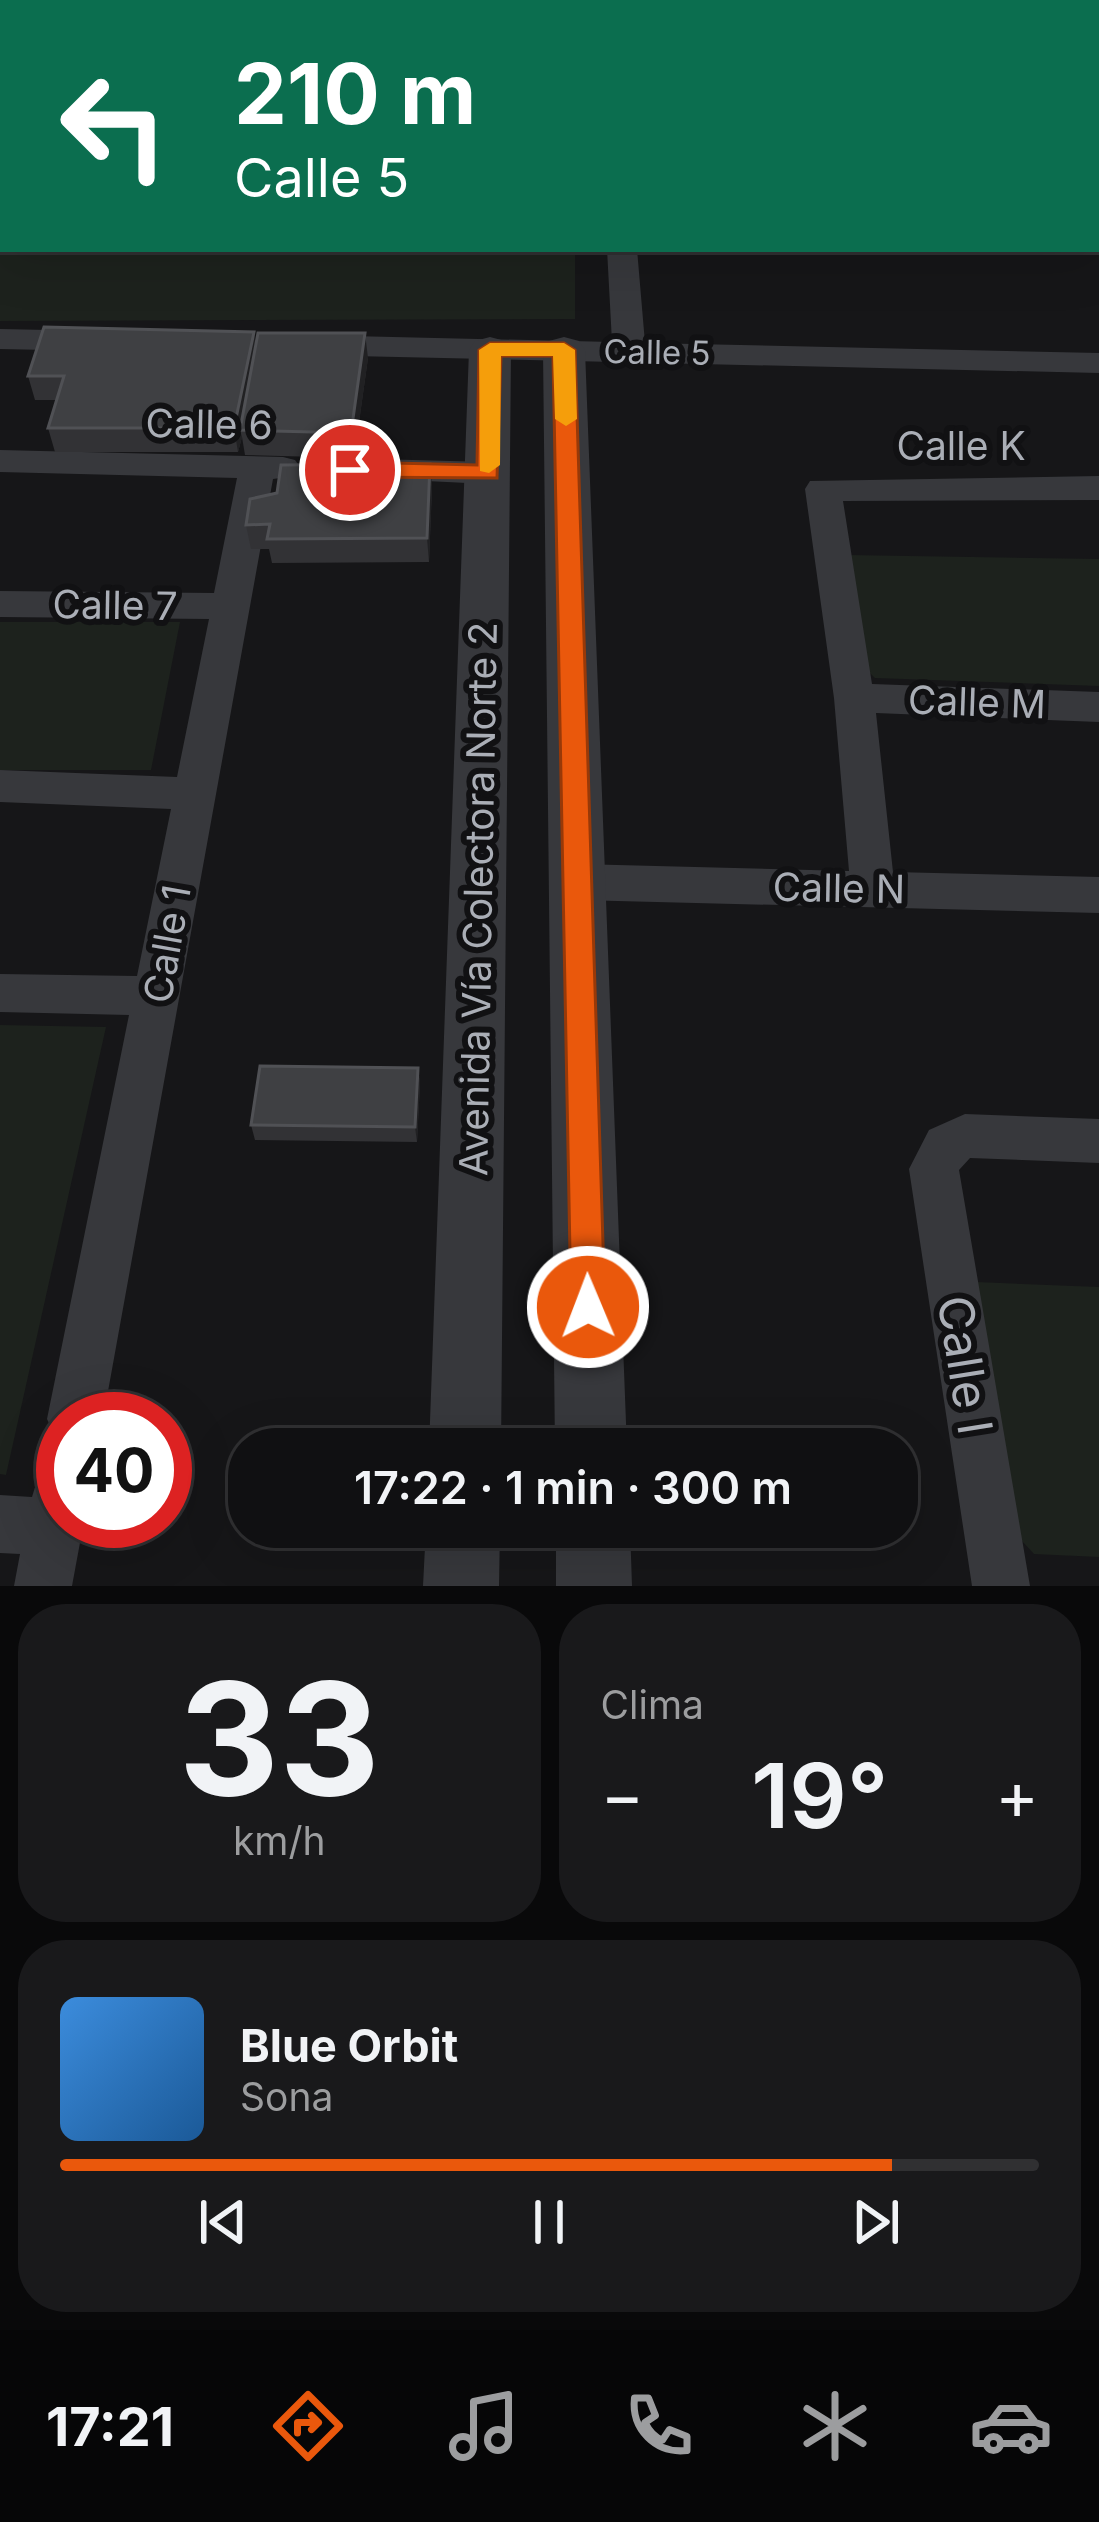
<!DOCTYPE html>
<html lang="es">
<head>
<meta charset="utf-8">
<style>
  :root { --surface:#101012; --page:#19191b; --text:#f1f3f6; --muted:#9c9d9f; --line:#303032; --accent:#ea580c }
  body { margin:0; font-family:Inter,sans-serif; background:var(--page); color:var(--text); height:100vh; display:flex; flex-direction:column; font-size:45px; white-space:nowrap }
  * { box-sizing:border-box; margin:0 }
  p { font-size:39px; color:var(--muted) }
  .icon { flex:none; width:66px; height:66px; fill:none; stroke:currentColor; stroke-width:2; stroke-linecap:round; stroke-linejoin:round }
  .map { position:relative; height:1586px; overflow:hidden }
  .panel { display:flex; flex-direction:column; gap:18px; padding:18px; background:#09090a; flex:1 }
  .panel>* { flex:none }
  .hud { position:absolute; left:0px; top:0px; width:1101px; height:252px; box-shadow:0 12px 48px #0002,0 0 0 3px var(--line); background:#0b6e4f; color:#fff; overflow:hidden }
  .speed { position:absolute; left:36px; top:1392px; display:flex; gap:24px; font-size:60px; font-weight:700; text-align:center }
  .speed>* { display:grid; place-content:center; width:156px; height:156px; border-radius:50%; background:var(--surface); box-shadow:0 12px 48px #0002,0 0 0 3px var(--line); line-height:1 }
  .speed .limit { border:18px solid #d22; background:#fff; color:#111 }
  .pin { position:absolute; display:grid; place-items:center; width:102px; height:102px; color:#fff; margin:-51px; border:6px solid #fff; border-radius:50%; box-shadow:0 3px 12px #0007 }
  .me { position:absolute; width:132px; margin:-66px; rotate:359deg; stroke-linejoin:round; filter:drop-shadow(0 0 9px #0008) }
  .turn { display:flex; align-items:center; gap:42px; height:252px; padding:0 36px; font-size:54px }
  .turn .icon { width:156px; height:156px; stroke-width:2.5 }
  .turn b { display:block; font-size:84px; line-height:102px }
  .big { font-size:90px; font-weight:600; line-height:1.1 }
  .panel .tile { flex:1; display:flex; flex-direction:column; justify-content:center; gap:18px; min-width:0; padding:0 42px; border-radius:48px; background:var(--page) }
  .panel .dial { align-items:center; gap:0 }
  .dial b { font-size:156px; line-height:1 }
  .song { display:flex; align-items:center; gap:36px }
  .cover { width:144px; height:144px; border-radius:18px; background:linear-gradient(135deg,hsl(210 70% 55%),hsl(210 70% 35%)) }
  .played { height:12px; border-radius:6px; background:linear-gradient(90deg,var(--accent) 85%,var(--line) 85%) }
  .keys { display:flex; justify-content:space-around; direction:ltr }
  .heat { display:flex; justify-content:space-between; align-items:center; font-size:66px; direction:ltr }
  .panel .tiles { flex:1; display:grid; gap:18px; grid-template-columns:1fr 1fr }
  .tile:last-child { grid-column:span 2 }
  .trip { position:absolute; left:228px; top:1428px; width:690px; height:120px; border-radius:48px; background:var(--surface); box-shadow:0 12px 48px #0002,0 0 0 3px var(--line); font-weight:600; line-height:120px; text-align:center }
  .dock { display:flex; height:192px; justify-content:space-around; align-items:center; background:#060607; color:var(--muted) }
  .dock .icon { width:84px; height:84px }
  .dock .active { color:var(--accent) }
  .dock b { font-size:54px; color:var(--text) }
  .map>svg:first-child { display:block }
  .green { fill:#1d221d }
  .lines { fill:none; stroke-linecap:round; stroke-linejoin:round }
  .minor { fill:#37383c; fill-rule:evenodd }
  .tertiary { fill:#37383c; fill-rule:evenodd }
  .wall { fill:#323235 }
  .shaded-wall { fill:#212123 }
  .building { fill:#3f4043; stroke:#505155; stroke-width:3 }
  .route { fill:#ea580c; stroke:#983908; stroke-width:3 }
  .slow { fill:#f59e0b }
  .labels { text-anchor:middle; stroke-width:12; stroke-linejoin:round; paint-order:stroke }
  .far-street-label { font-size:33px; fill:#aaaeb6; stroke:#111113 }
  .street-label { font-size:39px; fill:#aaaeb6; stroke:#111113 }
  .near-street-label { font-size:48px; fill:#aaaeb6; stroke:#111113 }
</style>
</head>
<body>
<div class="map">
<svg width="1099" height="1586" viewBox="0 0 1099 1586">
  <rect width="100%" height="100%" fill="#161618"/>
  <path class="green" d="M 0,0 L 574,0 L 3,3 L 3,249 L 575,249 L 575,319 L 0,321 Z
    M 847,555 L 1099,559 L 1099,686 L 875,678 L 864,667 Z
    M 0,622 L 180,622 L 151,770 L 0,770 Z
    M 0,1025 L 106,1027 L 6,1475 L 0,1474 Z
    M 976,1282 L 1099,1287 L 1099,1557 L 1034,1554 L 1010,1528 Z"/>
  <g class="lines">
    <path class="minor" d="M 594,0 L 620,0 L 620,3 L 594,3 Z
      M 752,0 L 778,0 L 778,3 L 752,3 Z
      M 1098,61 L 1099,61 L 1099,77 L 1098,77 Z
      M 1098,139 L 1099,139 L 1099,157 L 1098,157 Z
      M 1098,233 L 1099,233 L 1099,251 L 1089,249 L 1098,249 Z
      M 607,249 L 637,249 L 645,343 L 1099,353 L 1099,373 L 308,355 L 292,345 L 308,335 L 612,342 Z
      M 0,329 L 96,331 L 112,341 L 96,351 L 0,349 Z
      M 0,450 L 283,457 L 295,460 L 301,468 L 295,476 L 273,479 L 103,1419 L 63,1419 L 63,1442 L 56,1438 L 47,1419 L 129,1015 L 0,1012 L 0,974 L 137,976 L 171,809 L 0,802 L 0,770 L 177,777 L 209,619 L 0,617 L 0,591 L 214,593 L 237,478 L 0,472 Z
      M 376,459 L 488,462 L 500,465 L 506,473 L 500,481 L 488,484 L 364,478 L 358,470 L 364,462 Z
      M 1099,476 L 1099,500 L 843,501 L 872,684 L 1099,692 L 1099,722 L 876,713 L 893,872 L 1099,877 L 1099,913 L 578,900 L 562,894 L 556,882 L 562,870 L 578,864 L 849,871 L 834,698 L 805,489 L 810,481 Z
      M 965,1114 L 1099,1119 L 1099,1163 L 970,1158 L 959,1170 L 1030,1586 L 972,1586 L 909,1169 L 929,1130 Z
      M 63,1453 L 63,1521 L 84,1521 L 72,1586 L 14,1586 L 20,1554 L 0,1553 L 0,1495 L 32,1497 L 43,1461 Z"/>
    <path class="tertiary" d="M 490,337 L 505,341 L 511,350 L 501,1449 L 429,1449 L 469,350 L 475,341 Z
      M 564,337 L 579,341 L 585,350 L 627,1449 L 555,1449 L 543,350 L 549,341 Z
      M 426,1527 L 500,1527 L 499,1586 L 423,1586 Z
      M 556,1527 L 630,1527 L 632,1586 L 556,1586 Z"/>
  </g>
  <path class="wall" d="M 256,344 L 368,358 L 354,458 L 245,455 L 242,437 L 238,452 L 55,452 L 48,428 L 56,400 L 35,400 L 28,376 Z
    M 430,464 L 432,488 L 429,562 L 272,563 L 269,549 L 251,549 L 246,525 Z
    M 418,1068 L 420,1083 L 417,1142 L 255,1140 L 251,1125 Z"/>
  <path class="shaded-wall" d="M 254,332 L 258,356 L 240,430 L 242,437 L 238,452 L 234,428 Z
    M 365,333 L 368,358 L 354,458 L 351,433 Z
    M 430,464 L 432,488 L 429,562 L 427,538 Z
    M 418,1068 L 420,1083 L 417,1142 L 415,1127 Z"/>
  <path class="building" d="M 44,327 L 254,332 L 234,428 L 48,428 L 64,376 L 28,376 Z
    M 258,333 L 365,333 L 351,433 L 240,430 Z
    M 430,464 L 427,538 L 267,539 L 270,524 L 246,525 L 250,499 L 277,493 L 281,465 Z
    M 260,1066 L 418,1068 L 415,1127 L 251,1125 Z"/>
  <path class="route" d="M 490,343 L 564,343 L 575,350 L 605,1307 L 600,1319 L 588,1324 L 576,1319 L 571,1307 L 553,356 L 501,356 L 497,478 L 350,477 L 338,470 L 350,462 L 477,465 L 479,350 Z"/>
  <path class="slow" d="M 564,343 L 575,350 L 577,419 L 566,426 L 555,419 L 553,356 L 501,356 L 500,465 L 489,473 L 480,471 L 479,350 L 490,343 Z"/>
  <g class="labels">
    <g class="far-street-label">
      <text transform="translate(657 352) rotate(1)" y="12">Calle 5</text>
    </g>
    <g class="street-label">
      <text transform="translate(209 424) rotate(1)" y="14">Calle 6</text>
      <text x="961" y="460">Calle K</text>
      <text transform="translate(115 605) rotate(1)" y="14">Calle 7</text>
      <text transform="translate(977 702) rotate(2)" y="14">Calle M</text>
      <text transform="translate(839 888) rotate(1)" y="14">Calle N</text>
      <text transform="translate(478 899) rotate(-89)" y="14">Avenida Vía Colectora Norte 2</text>
      <text transform="translate(167 944) rotate(-80)" y="14">Calle 1</text>
    </g>
    <g class="near-street-label">
      <text transform="translate(965 1365) rotate(81)" y="17">Calle I</text>
    </g>
  </g>
</svg>
<div class="speed"><div class="limit">40</div></div>
<div class="pin" style="left:350px;top:470px;background:#d93025"><svg class="icon" aria-label="arrive" viewBox="0 0 24 24"><path d="M6 21V4h12l-3 4 3 4H6"/></svg></div>
<svg class="me" style="left:588px;top:1307px" viewBox="-20 -20 40 40"><circle r="17" fill="#ea580c" stroke="#fff" stroke-width="3"/><path d="M0-11L8 9 0 5-8 9z" fill="#fff"/></svg>
<div class="trip">17:22 · 1 min · 300 m</div>
<div class="hud">
<div class="turn"><svg class="icon" aria-label="left" viewBox="0 0 24 24"><path d="M17 20v-9H6M10 6l-5 5 5 5"/></svg><div><b>210 m</b>Calle 5</div></div>
</div>
</div>
<section class="panel">
<div class="tiles">
<div class="tile dial"><b>33</b><p>km/h</p></div>
<div class="tile"><p>Clima</p>
<div class="heat"><a>−</a><b class="big">19°</b><a>+</a></div>
</div>
<div class="tile">
<div class="song"><i class="cover"></i><div><b>Blue Orbit</b><p>Sona</p></div></div>
<div class="played"></div>
<div class="keys"><svg class="icon" aria-label="previous" viewBox="0 0 24 24"><path d="M18 5L8 12l10 7zM5 5v14"/></svg><svg class="icon" aria-label="pause" viewBox="0 0 24 24"><path d="M8 5v14M16 5v14"/></svg><svg class="icon" aria-label="next" viewBox="0 0 24 24"><path d="M6 5l10 7-10 7zM19 5v14"/></svg></div>
</div>
</div>
</section>
<nav class="dock">
<b>17:21</b>
<svg class="icon active" aria-label="directions" viewBox="0 0 24 24"><path d="M12 3l9 9-9 9-9-9zM9 14v-3h6M13 9l2 2-2 2"/></svg>
<svg class="icon" aria-label="music" viewBox="0 0 24 24"><path d="M9 18V5l10-2v13"/><circle cx="6" cy="18" r="3"/><circle cx="16" cy="16" r="3"/></svg>
<svg class="icon" aria-label="phone" viewBox="0 0 24 24"><path d="M5 4h4l2 5-3 2q2 4 5 5l2-3 5 2v4C11 20 4 13 5 4z"/></svg>
<svg class="icon" aria-label="climate" viewBox="0 0 24 24"><path d="M12 3v18M4 7l16 10M4 17L20 7"/></svg>
<svg class="icon" aria-label="car" viewBox="0 0 24 24"><path d="M5 17H2v-5l4-1 3-4h7l3 4 3 1v5h-3M9 17h6M6 11h13"/><circle cx="7" cy="17" r="2"/><circle cx="17" cy="17" r="2"/></svg>
</nav>
</body>
</html>
